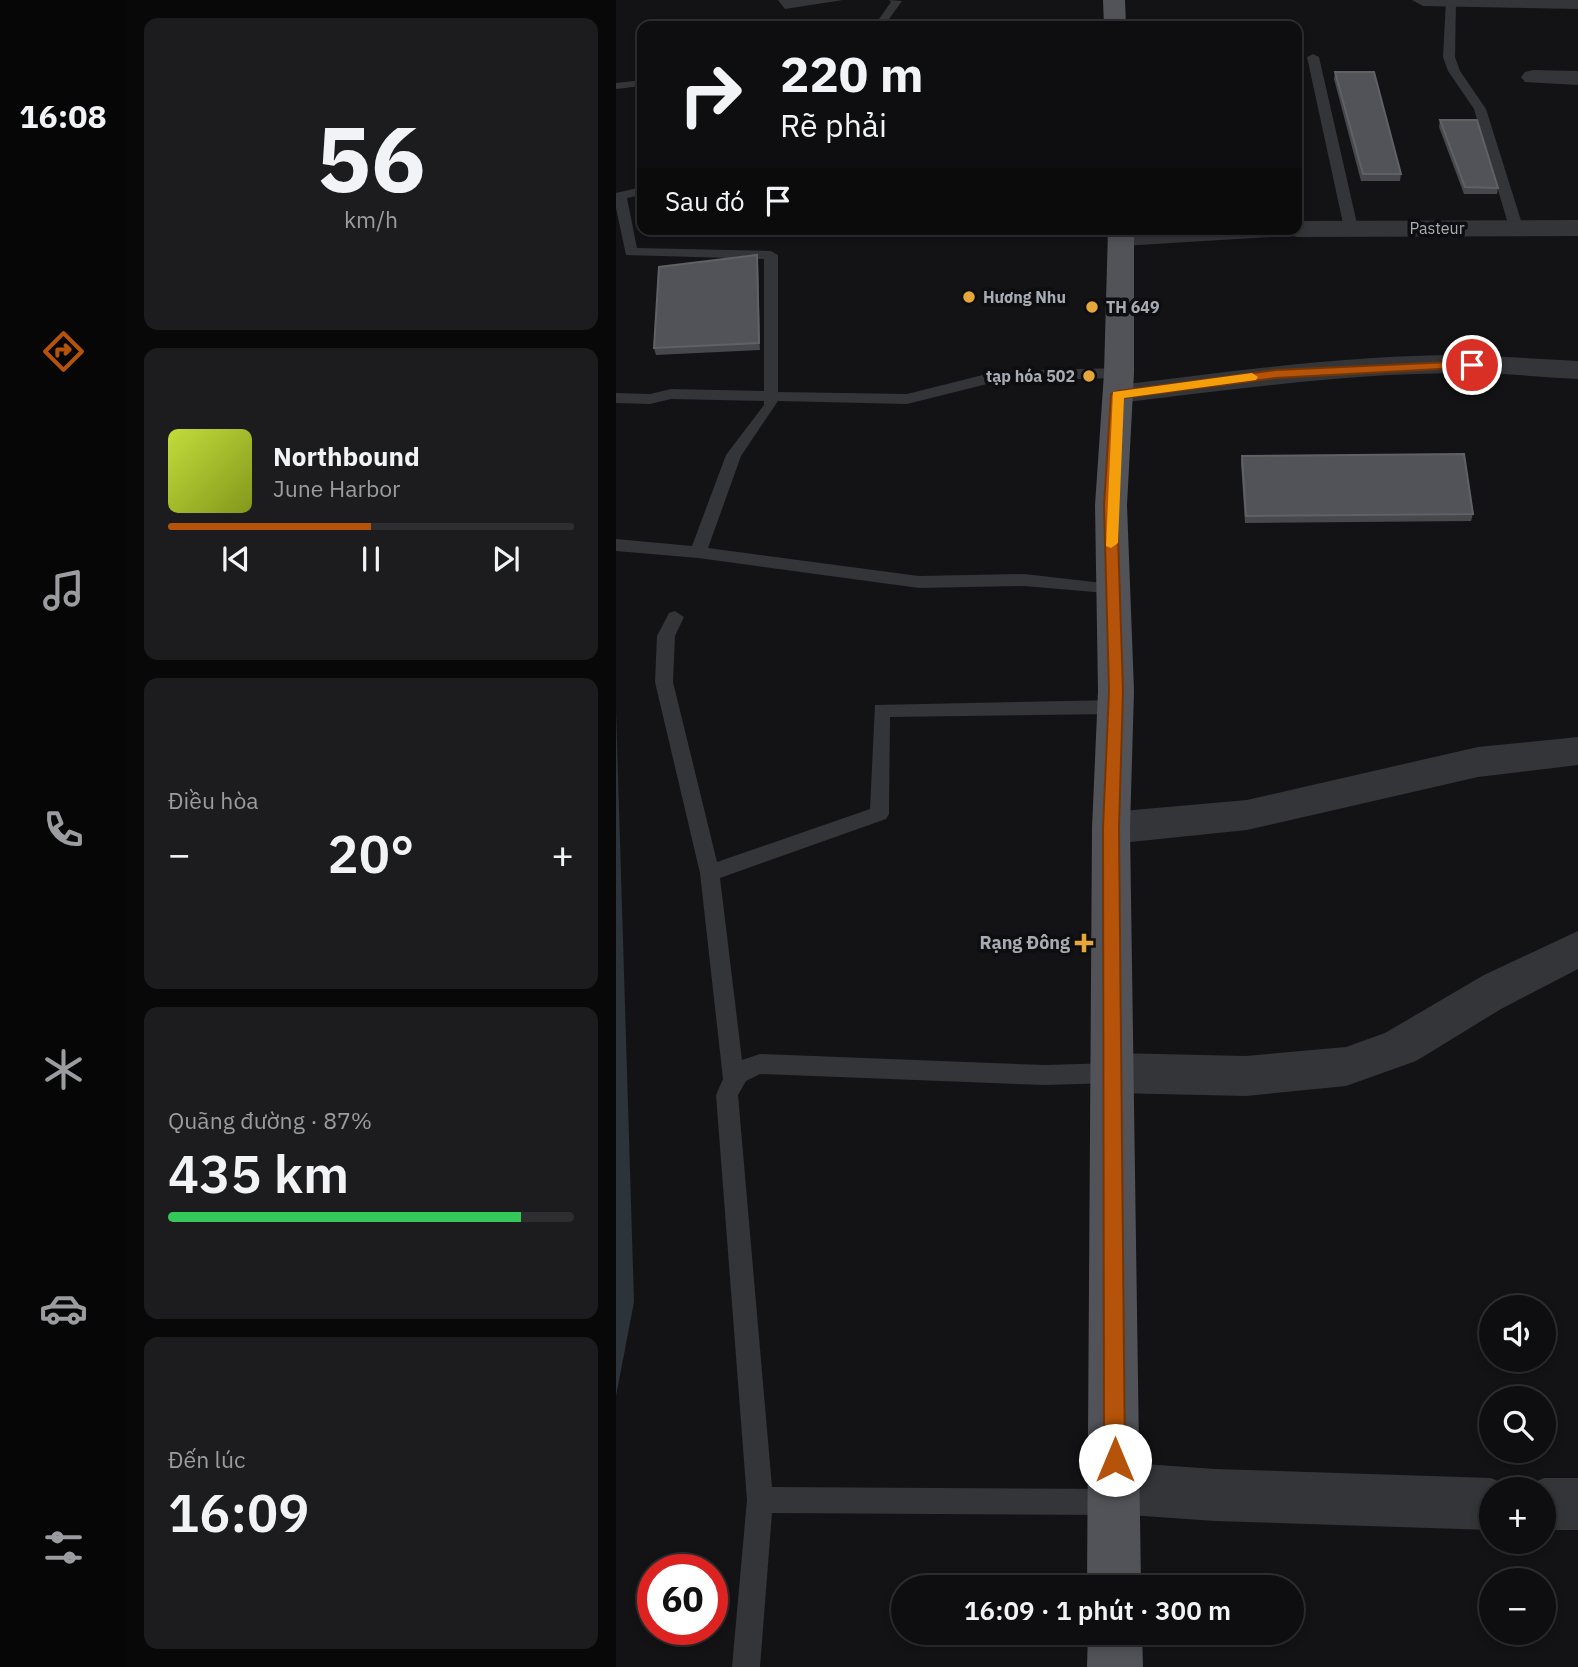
<!DOCTYPE html>
<html lang="vi">
<head>
<meta charset="utf-8">
<style>
  :root { --surface:#0e0e10; --page:#1c1c1e; --text:#f1f3f6; --muted:#9b9c9f; --line:#2e2e30; --accent:#b45309 }
  body { margin:0; font-family:"IBM Plex Sans",sans-serif; background:var(--page); color:var(--text); height:100vh; display:flex; flex-direction:column; font-size:26px; white-space:nowrap }
  * { box-sizing:border-box; margin:0 }
  p { font-size:23px; color:var(--muted) }
  .icon { flex:none; width:38px; height:38px; fill:none; stroke:currentColor; stroke-width:2; stroke-linecap:round; stroke-linejoin:round }
  .map { position:relative; flex:1; overflow:hidden }
  .panel { display:flex; flex-direction:column; gap:18px; padding:18px; background:#080809; width:490px }
  .panel>* { flex:none }
  .hud { position:absolute; left:21px; top:21px; width:665px; height:214px; border-radius:14px; box-shadow:0 4px 10px #0003,0 0 0 2px var(--line); background:#0e0e10; color:var(--text); overflow:hidden }
  .fabs { position:absolute; left:863px; top:1295px; display:grid; gap:14px }
  .fabs a { display:grid; place-items:center; width:77px; height:77px; border-radius:50%; background:var(--surface); box-shadow:0 4px 10px #0003,0 0 0 2px var(--line); font-size:35px }
  .speed { position:absolute; left:21px; top:1554px; display:flex; gap:14px; font-size:35px; font-weight:700; text-align:center }
  .speed>* { display:grid; place-content:center; width:91px; height:91px; border-radius:50%; background:var(--surface); box-shadow:0 4px 10px #0003,0 0 0 2px var(--line); line-height:1 }
  .speed .limit { border:10px solid #d22; background:#fff; color:#111 }
  .pin { position:absolute; display:grid; place-items:center; width:60px; height:60px; color:#fff; margin:-30px; border:4px solid #fff; border-radius:50%; box-shadow:0 2px 7px #0007 }
  .me { position:absolute; width:77px; margin:-38px; rotate:0deg; stroke-linejoin:round; filter:drop-shadow(0 0 5px #0008) }
  .turn { display:flex; align-items:center; gap:24px; height:147px; padding:0 28px; font-size:32px }
  .turn .icon { width:91px; height:91px; stroke-width:2.5 }
  .turn b { display:block; font-size:49px; line-height:60px }
  .then { display:flex; align-items:center; height:66px; padding:0 28px; background:#0003; gap:14px; font-size:26px }
  .big { font-size:52px; font-weight:600; line-height:1.1 }
  .panel .tile { flex:1; display:flex; flex-direction:column; justify-content:center; gap:10px; min-width:0; padding:0 24px; border-radius:14px; background:var(--page) }
  .panel .dial { align-items:center; gap:0 }
  .dial b { font-size:91px; line-height:1 }
  .song { display:flex; align-items:center; gap:21px }
  .cover { width:84px; height:84px; border-radius:10px; background:linear-gradient(135deg,hsl(70 70% 55%),hsl(70 70% 35%)) }
  .played { height:7px; border-radius:4px; background:linear-gradient(90deg,var(--accent) 50%,var(--line) 50%) }
  .keys { display:flex; justify-content:space-around; direction:ltr }
  .heat { display:flex; justify-content:space-between; align-items:center; font-size:38px; direction:ltr }
  .charge { height:10px; border-radius:5px; background:linear-gradient(90deg,#34c759 87%,var(--line) 0) }
  .trip { position:absolute; left:275px; top:1575px; width:413px; height:70px; border-radius:35px; background:var(--surface); box-shadow:0 4px 10px #0003,0 0 0 2px var(--line); font-weight:600; line-height:70px; text-align:center }
  main { display:flex; flex:1; min-height:0 }
  .dock { display:flex; flex-direction:column; width:126px; justify-content:space-around; align-items:center; background:#060606; color:var(--muted) }
  .dock .icon { width:49px; height:49px }
  .dock .active { color:var(--accent) }
  .dock b { font-size:32px; color:var(--text) }
  .map>svg:first-child { display:block }
  .water { fill:#2c343a }
  .lines { fill:none; stroke-linecap:round; stroke-linejoin:round }
  .service { fill:#343539; fill-rule:evenodd }
  .minor { fill:#343539; fill-rule:evenodd }
  .primary { fill:#515358; fill-rule:evenodd }
  .wall { fill:#47484d }
  .shaded-wall { fill:#2e2f32 }
  .building { fill:#515358; stroke:#5f6166; stroke-width:2 }
  .route { fill:#b45309; stroke:#753606; stroke-width:2 }
  .slow { fill:#f59e0b }
  .poi-dot { fill:#e5a63a; stroke:#0e0e10; stroke-width:2.5 }
  .labels { text-anchor:middle; stroke-width:7; stroke-linejoin:round; paint-order:stroke }
  .far-street-label { font-size:16px; fill:#a6abb4; stroke:#0e0e10 }
  .far-poi-label { font-size:16px; font-weight:bold; fill:#a6abb4; stroke:#0e0e10; text-anchor:start }
  .poi-label { font-size:18px; font-weight:bold; fill:#a6abb4; stroke:#0e0e10; text-anchor:end }
</style>
</head>
<body>
<main>
<nav class="dock">
<b>16:08</b>
<svg class="icon active" aria-label="directions" viewBox="0 0 24 24"><path d="M12 3l9 9-9 9-9-9zM9 14v-3h6M13 9l2 2-2 2"/></svg>
<svg class="icon" aria-label="music" viewBox="0 0 24 24"><path d="M9 18V5l10-2v13"/><circle cx="6" cy="18" r="3"/><circle cx="16" cy="16" r="3"/></svg>
<svg class="icon" aria-label="phone" viewBox="0 0 24 24"><path d="M5 4h4l2 5-3 2q2 4 5 5l2-3 5 2v4C11 20 4 13 5 4z"/></svg>
<svg class="icon" aria-label="climate" viewBox="0 0 24 24"><path d="M12 3v18M4 7l16 10M4 17L20 7"/></svg>
<svg class="icon" aria-label="car" viewBox="0 0 24 24"><path d="M5 17H2v-5l4-1 3-4h7l3 4 3 1v5h-3M9 17h6M6 11h13"/><circle cx="7" cy="17" r="2"/><circle cx="17" cy="17" r="2"/></svg>
<svg class="icon" aria-label="filters" viewBox="0 0 24 24"><path d="M4 7h16M4 17h16"/><circle cx="9" cy="7" r="2"/><circle cx="15" cy="17" r="2"/></svg>
</nav>
<section class="panel">
<div class="tile dial"><b>56</b><p>km/h</p></div>
<div class="tile">
<div class="song"><i class="cover"></i><div><b>Northbound</b><p>June Harbor</p></div></div>
<div class="played"></div>
<div class="keys"><svg class="icon" aria-label="previous" viewBox="0 0 24 24"><path d="M18 5L8 12l10 7zM5 5v14"/></svg><svg class="icon" aria-label="pause" viewBox="0 0 24 24"><path d="M8 5v14M16 5v14"/></svg><svg class="icon" aria-label="next" viewBox="0 0 24 24"><path d="M6 5l10 7-10 7zM19 5v14"/></svg></div>
</div>
<div class="tile"><p>Điều hòa</p>
<div class="heat"><a>−</a><b class="big">20°</b><a>+</a></div>
</div>
<div class="tile"><p>Quãng đường · 87%</p><b class="big">435 km</b><div class="charge"></div></div>
<div class="tile"><p>Đến lúc</p><b class="big">16:09</b></div>
</section>
<div class="map">
<svg width="962" height="1667" viewBox="0 0 962 1667">
  <rect width="100%" height="100%" fill="#131315"/>
  <path class="water" d="M 0,710 L 18,1302 L 0,1396 Z"/>
  <g class="lines">
    <path class="service" d="M 162,0 L 227,0 L 169,9 Z
      M 273,0 L 286,1 L 268,26 L 258,26 L 275,2 Z
      M 830,0 L 840,1 L 839,57 L 844,71 L 870,109 L 907,227 L 905,230 L 893,227 L 858,109 L 832,71 L 827,57 Z
      M 697,54 L 703,57 L 742,228 L 735,232 L 728,228 L 691,57 Z
      M 26,80 L 26,86 L 0,89 L 0,83 Z
      M 26,187 L 26,195 L 11,198 L 21,248 L 155,251 L 162,255 L 162,392 L 291,394 L 383,371 L 503,368 L 510,373 L 503,378 L 383,381 L 291,404 L 162,401 L 125,456 L 92,548 L 303,576 L 408,574 L 496,584 L 504,590 L 502,594 L 408,586 L 303,588 L 82,558 L 0,551 L 0,539 L 76,546 L 110,455 L 148,405 L 148,401 L 55,399 L 34,404 L 0,403 L 0,393 L 34,394 L 55,389 L 148,391 L 148,259 L 10,255 L 0,208 L 0,193 Z
      M 59,611 L 68,617 L 59,636 L 57,682 L 101,862 L 254,809 L 259,705 L 499,700 L 508,707 L 499,714 L 274,717 L 273,814 L 270,819 L 104,878 L 126,1060 L 144,1054 L 429,1065 L 498,1063 L 506,1066 L 509,1073 L 506,1080 L 498,1083 L 429,1085 L 144,1074 L 130,1081 L 122,1095 L 156,1487 L 496,1489 L 505,1493 L 509,1502 L 505,1511 L 496,1515 L 156,1513 L 144,1667 L 116,1667 L 131,1500 L 100,1095 L 107,1079 L 84,873 L 39,682 L 41,636 L 53,613 Z"/>
    <path class="minor" d="M 796,0 L 962,0 L 962,9 L 807,6 Z
      M 917,70 L 962,71 L 962,85 L 909,82 L 905,77 L 909,72 Z
      M 962,220 L 962,236 L 681,237 L 672,235 L 668,229 L 681,229 L 681,221 Z
      M 667,229 L 663,235 L 654,237 L 506,246 L 497,244 L 493,238 L 497,232 L 520,229 Z
      M 855,355 L 962,361 L 962,379 C 921,377 880,372 839,373 C 726,374 614,390 502,403 L 492,401 L 487,394 L 492,387 L 502,385 C 619,371 737,354 855,355 Z
      M 962,737 L 962,765 L 862,777 L 631,830 L 495,844 L 481,839 L 476,828 L 481,817 L 495,812 L 631,800 L 862,747 Z
      M 962,931 L 962,969 L 885,1009 L 800,1061 L 730,1086 L 630,1096 L 498,1093 L 483,1087 L 476,1073 L 483,1059 L 498,1053 L 630,1056 L 730,1047 L 769,1033 L 868,975 Z
      M 499,1462 L 599,1469 L 875,1478 L 893,1486 L 895,1489 L 875,1489 L 875,1530 L 599,1521 L 499,1514 L 481,1506 L 473,1488 L 481,1470 Z
      M 928,1478 L 962,1478 L 962,1530 L 928,1530 L 928,1489 L 908,1489 L 910,1486 Z"/>
    <path class="primary" d="M 487,0 L 509,0 L 510,26 L 488,26 Z
      M 492,229 L 518,229 L 518,373 L 511,505 L 518,691 L 514,828 L 525,1587 L 471,1587 L 476,828 L 482,691 L 479,505 L 488,373 Z
      M 472,1633 L 526,1633 L 527,1667 L 471,1667 Z"/>
  </g>
  <path class="wall" d="M 719,72 L 785,174 L 784,181 L 745,181 L 718,79 Z
    M 824,120 L 882,188 L 881,194 L 848,194 L 823,127 Z
    M 141,255 L 142,262 L 144,350 L 40,355 L 38,348 Z
    M 626,456 L 857,514 L 855,521 L 629,523 L 625,463 Z"/>
  <path class="shaded-wall" d="M 141,255 L 142,262 L 144,350 L 143,343 Z"/>
  <path class="building" d="M 719,72 L 758,72 L 785,174 L 747,174 Z
    M 824,120 L 861,120 L 882,188 L 849,187 Z
    M 141,255 L 143,343 L 38,348 L 43,267 Z
    M 848,454 L 857,514 L 630,516 L 626,456 Z"/>
  <path class="route" d="M 856,361 L 862,365 L 860,367 L 660,378 L 507,398 L 501,505 L 507,691 L 503,828 L 509,1460 L 506,1468 L 499,1471 L 491,1468 L 488,1460 L 487,828 L 493,691 L 488,505 L 495,394 L 502,391 L 660,370 Z"/>
  <path class="slow" d="M 636,373 L 642,377 L 640,380 L 508,398 L 502,543 L 495,548 L 490,546 L 497,392 Z"/>
  <g class="poi-dot">
    <circle cx="353" cy="297" r="7"/>
    <circle cx="476" cy="307" r="7"/>
    <circle cx="473" cy="376" r="7"/>
    <path d="M464.5 932.5h7v7h7v7h-7v7h-7v-7h-7v-7h7z"/>
  </g>
  <g class="labels">
    <g class="far-street-label">
      <text x="821" y="234">Pasteur</text>
    </g>
    <g class="far-poi-label">
      <text x="367" y="303">Hương Nhu</text>
      <text x="490" y="313">TH 649</text>
      <text x="459" y="382" text-anchor="end">tạp hóa 502</text>
    </g>
    <g class="poi-label">
      <text x="454" y="949">Rạng Đông</text>
    </g>
  </g>
</svg>
<div class="fabs">
<a><svg class="icon" aria-label="sound" viewBox="0 0 24 24"><path d="M4 9h4l5-4v14l-5-4H4zM17 9q2 3 0 6"/></svg></a>
<a><svg class="icon" aria-label="search" viewBox="0 0 24 24"><circle cx="10" cy="10" r="6"/><path d="M15 15l6 6"/></svg></a>
<a>+</a>
<a>−</a>
</div>
<div class="speed"><div class="limit">60</div></div>
<div class="pin" style="left:856px;top:365px;background:#d93025"><svg class="icon" aria-label="arrive" viewBox="0 0 24 24"><path d="M6 21V4h12l-3 4 3 4H6"/></svg></div>
<svg class="me" style="left:499px;top:1460px" viewBox="-20 -20 40 40"><circle r="19" fill="#fff"/><path d="M0-13L10 11 0 6-10 11z" fill="#b45309"/></svg>
<div class="trip">16:09 · 1 phút · 300 m</div>
<div class="hud">
<div class="turn"><svg class="icon" aria-label="right" viewBox="0 0 24 24"><path d="M7 20v-9h11M14 6l5 5-5 5"/></svg><div><b>220 m</b>Rẽ phải</div></div>
<div class="then">Sau đó<svg class="icon" aria-label="arrive" viewBox="0 0 24 24"><path d="M6 21V4h12l-3 4 3 4H6"/></svg></div>
</div>
</div>
</main>
</body>
</html>
